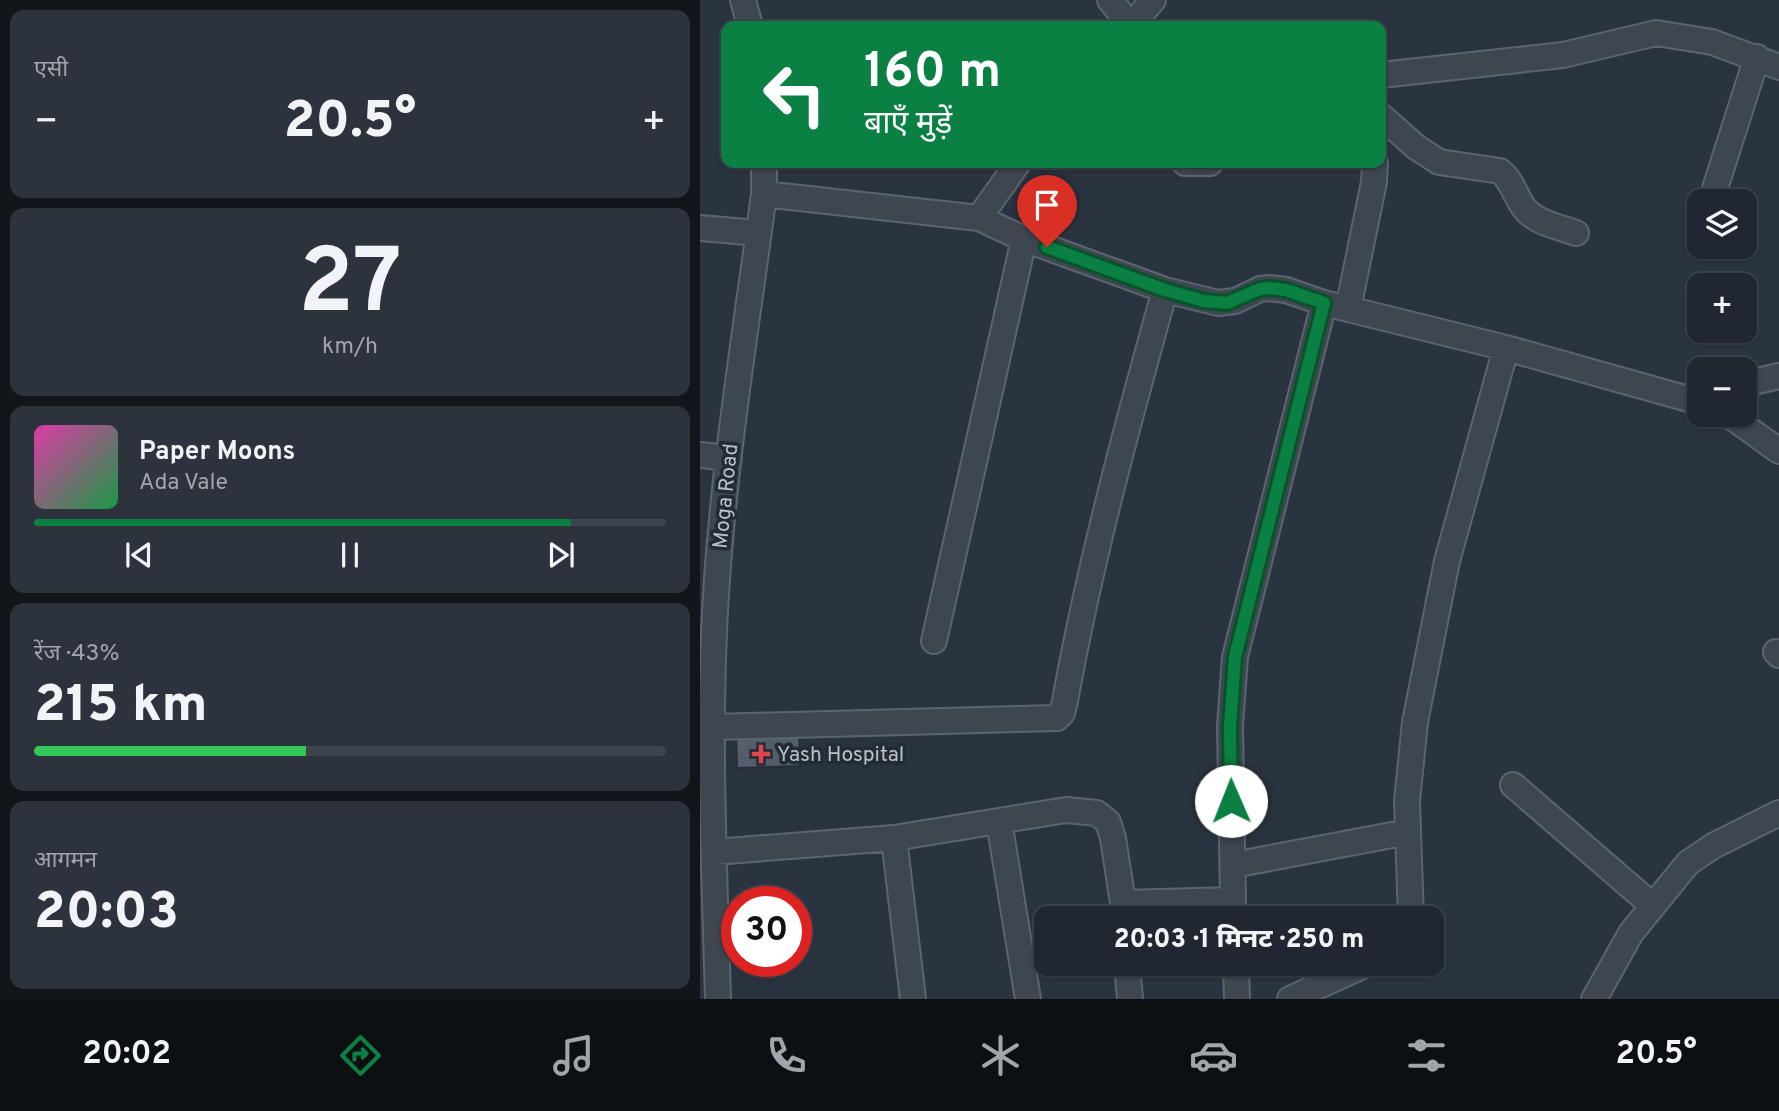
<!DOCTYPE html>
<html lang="hi">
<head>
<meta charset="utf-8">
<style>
  :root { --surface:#202730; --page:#2d333c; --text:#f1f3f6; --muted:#a2a5ab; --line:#3d444c; --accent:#0b8043 }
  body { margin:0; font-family:Overpass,"Noto Sans Devanagari",sans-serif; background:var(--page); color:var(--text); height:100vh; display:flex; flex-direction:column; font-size:26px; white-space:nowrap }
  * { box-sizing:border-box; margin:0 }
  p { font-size:23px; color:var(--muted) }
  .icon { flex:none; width:38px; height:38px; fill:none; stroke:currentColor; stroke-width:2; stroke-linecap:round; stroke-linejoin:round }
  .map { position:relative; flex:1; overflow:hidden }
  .panel { display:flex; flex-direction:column; gap:10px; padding:10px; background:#12151a; width:700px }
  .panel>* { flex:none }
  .banner { position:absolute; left:21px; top:21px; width:665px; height:147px; border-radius:14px; box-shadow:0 2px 5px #0004,0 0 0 2px var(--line); background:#0b8043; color:#fff; overflow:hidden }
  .tools { position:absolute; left:987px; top:189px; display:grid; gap:14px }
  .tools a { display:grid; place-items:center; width:70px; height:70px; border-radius:14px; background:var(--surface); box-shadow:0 2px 5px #0004,0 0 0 2px var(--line); font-size:35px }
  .speed { position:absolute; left:21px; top:886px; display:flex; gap:14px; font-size:35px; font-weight:700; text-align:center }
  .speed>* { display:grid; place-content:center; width:91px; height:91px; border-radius:50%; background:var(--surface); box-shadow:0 2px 5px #0004,0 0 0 2px var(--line); line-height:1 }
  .speed .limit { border:10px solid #d22; background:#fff; color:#111 }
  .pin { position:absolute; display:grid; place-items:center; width:60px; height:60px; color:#fff; margin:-72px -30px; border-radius:50% 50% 50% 0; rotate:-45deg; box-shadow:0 0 7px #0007 }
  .pin .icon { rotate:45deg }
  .me { position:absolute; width:77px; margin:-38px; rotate:359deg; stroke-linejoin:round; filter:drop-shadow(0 0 5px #0008) }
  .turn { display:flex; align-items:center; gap:24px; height:147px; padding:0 28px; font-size:32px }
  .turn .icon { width:91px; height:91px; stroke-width:2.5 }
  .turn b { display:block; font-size:49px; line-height:60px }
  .big { font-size:52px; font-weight:800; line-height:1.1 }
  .panel .widget { flex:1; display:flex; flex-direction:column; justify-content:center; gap:10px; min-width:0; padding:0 24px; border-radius:14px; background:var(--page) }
  .panel .dial { align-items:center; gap:0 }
  .dial b { font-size:91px; line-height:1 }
  .song { display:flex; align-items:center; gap:21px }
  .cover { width:84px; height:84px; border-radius:10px; background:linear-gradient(135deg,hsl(320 70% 55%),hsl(140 70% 35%)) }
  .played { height:7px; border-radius:4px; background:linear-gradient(90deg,var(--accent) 85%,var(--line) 85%) }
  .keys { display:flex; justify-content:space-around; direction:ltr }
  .heat { display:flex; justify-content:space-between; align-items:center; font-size:38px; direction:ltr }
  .charge { height:10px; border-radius:5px; background:linear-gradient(90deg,#34c759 43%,var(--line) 0) }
  .trip { position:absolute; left:334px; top:906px; width:410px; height:70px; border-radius:14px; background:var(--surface); box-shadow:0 2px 5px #0004,0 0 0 2px var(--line); font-weight:800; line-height:70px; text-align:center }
  .tabs { display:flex; height:112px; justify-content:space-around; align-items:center; background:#0d1013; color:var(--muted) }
  .tabs .icon { width:49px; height:49px }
  .tabs .selected { color:var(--accent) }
  .tabs b { font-size:32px; color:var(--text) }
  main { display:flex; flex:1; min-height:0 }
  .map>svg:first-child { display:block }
  .building { fill:#545d6a; stroke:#252d37; stroke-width:2 }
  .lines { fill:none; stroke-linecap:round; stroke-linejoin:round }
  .minor-casing { stroke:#5c646d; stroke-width:28 }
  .minor { stroke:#3e4650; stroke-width:24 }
  .route-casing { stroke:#07532c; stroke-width:18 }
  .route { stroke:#0b8043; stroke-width:12 }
  .health-dot { fill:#e0444e; stroke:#232b35; stroke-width:2.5 }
  .labels { text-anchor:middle; stroke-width:7; stroke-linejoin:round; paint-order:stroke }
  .street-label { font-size:21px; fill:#bbc1ca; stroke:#232b35 }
  .poi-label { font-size:21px; fill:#bbc1ca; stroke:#232b35; text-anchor:start }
</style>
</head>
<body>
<main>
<section class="panel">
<div class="widget"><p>एसी</p>
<div class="heat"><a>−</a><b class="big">20.5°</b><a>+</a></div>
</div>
<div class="widget dial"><b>27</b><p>km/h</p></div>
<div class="widget">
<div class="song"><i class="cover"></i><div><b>Paper Moons</b><p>Ada Vale</p></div></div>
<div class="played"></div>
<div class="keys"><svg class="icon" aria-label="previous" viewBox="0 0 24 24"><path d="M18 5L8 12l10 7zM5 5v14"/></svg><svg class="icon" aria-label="pause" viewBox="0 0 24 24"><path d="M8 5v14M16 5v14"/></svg><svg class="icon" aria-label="next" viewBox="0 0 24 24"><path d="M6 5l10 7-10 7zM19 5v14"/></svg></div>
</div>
<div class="widget"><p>रेंज · 43%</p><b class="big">215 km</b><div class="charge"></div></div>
<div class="widget"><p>आगमन</p><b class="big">20:03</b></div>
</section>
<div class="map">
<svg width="1079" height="999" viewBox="0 0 1079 999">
  <rect width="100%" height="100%" fill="#2a3440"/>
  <path class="building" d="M 99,733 L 100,766 L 37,768 L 36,735 Z"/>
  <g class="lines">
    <defs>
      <path id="minor" d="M 43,0 L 50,26
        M 410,0 L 431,26 L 453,0
        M 681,75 L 863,55 L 956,33 L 1012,42 L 1079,67
        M 681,116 L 716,147 L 739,162 L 800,171 C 813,181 815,197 825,209 C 836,223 860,227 876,233
        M 485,163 L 510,163
        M 64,194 L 279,218 L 324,239 L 465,290 L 518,303 L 535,301 L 560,289 L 569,288 L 586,290 L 624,303 L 535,657 L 530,726 L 533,900 L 423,903 L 413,838 L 408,822 L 397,813 L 366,810 L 194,838 L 213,999
        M 1011,201 L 1057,57
        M 279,218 L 318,163
        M 0,228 L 58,233
        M 624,303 L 806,348 L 999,402
        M 648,309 L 674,182 L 675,163
        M 1045,384 L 1079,376
        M 1029,415 L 1079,451
        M 0,455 L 29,458
        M 234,641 L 324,239
        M 1076,652 L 1079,655
        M 11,727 L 357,718 L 362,713 L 365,701 C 390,562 427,426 465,290
        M 813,785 L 953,906
        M 299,821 L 328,999
        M 14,852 L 194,838
        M 533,865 L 708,832
        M 711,919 L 707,801 L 715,722 L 747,561 L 806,348
        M 427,964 L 430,999
        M 536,964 L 537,999
        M 18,999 C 14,859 7,719 17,579 C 26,450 47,322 64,194 L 64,163
        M 590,999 L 667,964
        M 894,999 L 931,933 L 988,863 L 1013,846 L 1079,813"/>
    </defs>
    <use href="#minor" class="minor-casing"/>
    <use href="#minor" class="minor"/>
  </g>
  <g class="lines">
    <defs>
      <path id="route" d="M 347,247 L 465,290 L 504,301 L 527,303 L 560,289 L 569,288 L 586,290 L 624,303 L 535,657 L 530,726 L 531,801"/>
    </defs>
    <use href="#route" class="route-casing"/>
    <use href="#route" class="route"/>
  </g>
  <path class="health-dot" d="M57.5 743.5h7v7h7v7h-7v7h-7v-7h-7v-7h7z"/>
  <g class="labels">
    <g class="street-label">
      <text transform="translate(25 496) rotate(-84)" y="7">Moga Road</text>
    </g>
    <g class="poi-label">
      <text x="77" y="761">Yash Hospital</text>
    </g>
  </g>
</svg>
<div class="tools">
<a><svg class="icon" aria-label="layers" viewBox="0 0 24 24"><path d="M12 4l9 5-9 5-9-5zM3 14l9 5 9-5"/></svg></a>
<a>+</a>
<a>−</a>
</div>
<div class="speed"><div class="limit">30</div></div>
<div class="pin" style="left:347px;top:247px;background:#d93025"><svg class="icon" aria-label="arrive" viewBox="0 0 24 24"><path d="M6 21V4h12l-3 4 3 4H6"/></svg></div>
<svg class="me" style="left:531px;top:801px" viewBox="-20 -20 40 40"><circle r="19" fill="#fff"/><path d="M0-13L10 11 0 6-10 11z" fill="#0b8043"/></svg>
<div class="trip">20:03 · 1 मिनट · 250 m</div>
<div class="banner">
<div class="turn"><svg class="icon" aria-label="left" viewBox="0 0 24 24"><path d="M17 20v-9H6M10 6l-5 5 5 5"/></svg><div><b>160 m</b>बाएँ मुड़ें</div></div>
</div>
</div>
</main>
<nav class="tabs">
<b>20:02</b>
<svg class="icon selected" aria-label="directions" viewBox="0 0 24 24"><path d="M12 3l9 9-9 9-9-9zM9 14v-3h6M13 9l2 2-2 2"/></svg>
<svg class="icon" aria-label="music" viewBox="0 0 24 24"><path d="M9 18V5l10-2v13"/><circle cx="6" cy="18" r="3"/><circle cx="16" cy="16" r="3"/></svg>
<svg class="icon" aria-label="phone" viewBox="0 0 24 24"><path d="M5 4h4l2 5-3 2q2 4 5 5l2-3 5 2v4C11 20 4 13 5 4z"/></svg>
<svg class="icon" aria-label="climate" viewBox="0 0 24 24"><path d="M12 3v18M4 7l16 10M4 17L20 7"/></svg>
<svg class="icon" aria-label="car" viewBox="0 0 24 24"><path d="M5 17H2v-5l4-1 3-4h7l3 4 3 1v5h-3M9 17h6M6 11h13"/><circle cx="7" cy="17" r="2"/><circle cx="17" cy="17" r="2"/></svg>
<svg class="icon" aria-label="filters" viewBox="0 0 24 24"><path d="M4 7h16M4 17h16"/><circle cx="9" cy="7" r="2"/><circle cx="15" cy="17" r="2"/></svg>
<b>20.5°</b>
</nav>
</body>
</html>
